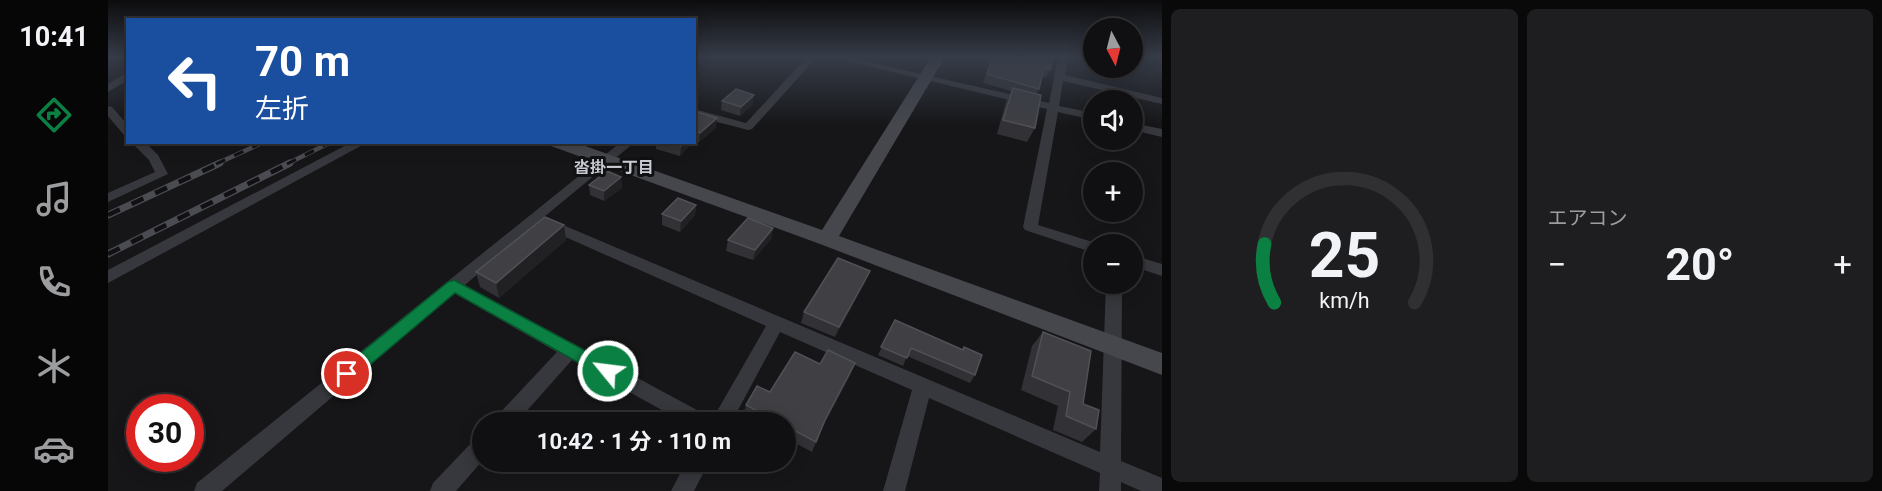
<!DOCTYPE html>
<html lang="ja">
<head>
<meta charset="utf-8">
<style>
  :root { --surface:#101012; --page:#1e1e20; --text:#f1f3f6; --muted:#9c9d9f; --line:#303032; --accent:#0b8043 }
  body { margin:0; font-family:Roboto,"Noto Sans JP",sans-serif; background:var(--page); color:var(--text); height:100vh; display:flex; flex-direction:column; font-size:22px; white-space:nowrap }
  * { box-sizing:border-box; margin:0 }
  p { font-size:20px; color:var(--muted) }
  .icon { flex:none; width:33px; height:33px; fill:none; stroke:currentColor; stroke-width:2; stroke-linecap:round; stroke-linejoin:round }
  .map { position:relative; flex:1; overflow:hidden }
  .details { display:flex; flex-direction:column; gap:9px; padding:9px; background:#09090a; width:720px }
  .details>* { flex:none }
  .hud { position:absolute; left:18px; top:18px; width:570px; height:126px; border-radius:0px; box-shadow:0 3px 15px #0003,0 0 0 2px var(--line); background:#1a4fa0; color:#fff; overflow:hidden }
  .needle { width:39px; rotate:173deg }
  .controls { position:absolute; left:975px; top:18px; display:grid; gap:12px }
  .controls a { display:grid; place-items:center; width:60px; height:60px; border-radius:50%; background:var(--surface); box-shadow:0 3px 15px #0003,0 0 0 2px var(--line); font-size:30px }
  .speed { position:absolute; left:18px; top:394px; display:flex; gap:12px; font-size:30px; font-weight:700; text-align:center }
  .speed>* { display:grid; place-content:center; width:78px; height:78px; border-radius:50%; background:var(--surface); box-shadow:0 3px 15px #0003,0 0 0 2px var(--line); line-height:1 }
  .speed .limit { border:9px solid #d22; background:#fff; color:#111 }
  .pin { position:absolute; display:grid; place-items:center; width:51px; height:51px; color:#fff; margin:-26px; border:3px solid #fff; border-radius:50%; box-shadow:0 2px 6px #0007 }
  .me { position:absolute; width:66px; margin:-33px; rotate:299deg; stroke-linejoin:round; filter:drop-shadow(0 0 4px #0008) }
  .turn { display:flex; align-items:center; gap:21px; height:126px; padding:0 30px; font-size:27px }
  .turn .icon { width:78px; height:78px; stroke-width:2.5 }
  .turn b { display:block; font-size:42px; line-height:51px }
  .big { font-size:45px; font-weight:700; line-height:1.1 }
  .details .card { flex:1; display:flex; flex-direction:column; justify-content:center; gap:9px; min-width:0; padding:0 21px; border-radius:9px; background:var(--page) }
  .details .dial { align-items:center; gap:0 }
  .dial svg { height:156px; overflow:visible; fill:none; stroke:var(--line); stroke-width:7; stroke-linecap:round; text-anchor:middle }
  .dial text { fill:var(--text); stroke:none }
  .heat { display:flex; justify-content:space-between; align-items:center; font-size:33px; direction:ltr }
  .details .tiles { flex:1; display:grid; gap:9px; grid-template-columns:repeat(2,1fr) }
  .trip { position:absolute; left:364px; top:412px; width:324px; height:60px; border-radius:30px; background:var(--surface); box-shadow:0 3px 15px #0003,0 0 0 2px var(--line); font-weight:700; line-height:60px; text-align:center }
  main { display:flex; flex:1; min-height:0 }
  .tabs { display:flex; flex-direction:column; width:108px; justify-content:space-around; align-items:center; background:#060607; color:var(--muted) }
  .tabs .icon { width:42px; height:42px }
  .tabs .active { color:var(--accent) }
  .tabs b { font-size:27px; color:var(--text) }
  .map>svg:first-child { display:block }
  .lines { fill:none; stroke-linecap:round; stroke-linejoin:round }
  .street { fill:#37383d; fill-rule:evenodd }
  .secondary { fill:#45474d; fill-rule:evenodd }
  .rail-far1-casing { stroke:#4a4c52; stroke-width:4.5 }
  .rail-casing { stroke:#4a4c52; stroke-width:7 }
  .rail-far1 { stroke:#111113; stroke-width:3; stroke-dasharray:10; stroke-linecap:butt }
  .rail { stroke:#111113; stroke-width:4.5; stroke-dasharray:13; stroke-linecap:butt }
  .wall { fill:#323236 }
  .shaded-wall { fill:#212124 }
  .building { fill:#3f3f44; stroke:#4f5156; stroke-width:1.5 }
  .route { fill:#0b8043; stroke:#07532c; stroke-width:1.5 }
  .labels { text-anchor:middle; stroke-width:6; stroke-linejoin:round; paint-order:stroke }
  .neighbourhood-label { font-size:16px; font-weight:bold; fill:#c9ccd4; stroke:#111113 }
</style>
</head>
<body>
<main>
<nav class="tabs">
<b>10:41</b>
<svg class="icon active" aria-label="directions" viewBox="0 0 24 24"><path d="M12 3l9 9-9 9-9-9zM9 14v-3h6M13 9l2 2-2 2"/></svg>
<svg class="icon" aria-label="music" viewBox="0 0 24 24"><path d="M9 18V5l10-2v13"/><circle cx="6" cy="18" r="3"/><circle cx="16" cy="16" r="3"/></svg>
<svg class="icon" aria-label="phone" viewBox="0 0 24 24"><path d="M5 4h4l2 5-3 2q2 4 5 5l2-3 5 2v4C11 20 4 13 5 4z"/></svg>
<svg class="icon" aria-label="climate" viewBox="0 0 24 24"><path d="M12 3v18M4 7l16 10M4 17L20 7"/></svg>
<svg class="icon" aria-label="car" viewBox="0 0 24 24"><path d="M5 17H2v-5l4-1 3-4h7l3 4 3 1v5h-3M9 17h6M6 11h13"/><circle cx="7" cy="17" r="2"/><circle cx="17" cy="17" r="2"/></svg>
</nav>
<div class="map">
<svg width="1054" height="491" viewBox="0 0 1054 491">
  <rect width="100%" height="100%" fill="#161618"/>
  <g class="lines">
    <path class="street" d="M 699,57 L 709,57 L 644,129 L 640,130 L 586,116 L 586,109 L 638,123 Z
      M 722,57 L 739,57 L 941,103 L 950,57 L 960,57 L 957,75 L 1054,98 L 1054,104 L 955,81 L 951,106 L 986,113 L 986,120 L 950,112 L 930,225 L 991,244 L 986,244 L 986,253 L 917,230 L 915,227 L 939,109 Z
      M 20,72 L 20,80 L 0,92 L 0,84 Z
      M 0,106 L 4,107 L 20,125 L 20,136 L 16,135 L 0,116 Z
      M 1024,123 L 1054,129 L 1054,137 L 1024,130 Z
      M 23,142 L 37,142 L 50,155 L 60,174 L 0,202 L 0,193 L 47,172 L 41,160 Z
      M 244,142 L 260,142 L 0,283 L 0,270 Z
      M 513,142 L 527,142 L 436,217 L 992,452 L 998,284 L 1014,284 L 1013,461 L 1054,478 L 1054,491 L 1033,491 L 1013,482 L 1013,491 L 991,491 L 992,473 L 821,398 L 797,491 L 775,491 L 804,390 L 672,332 L 623,423 L 577,423 L 464,360 L 408,423 L 385,423 L 388,417 L 449,352 L 346,293 L 114,491 L 86,491 L 89,483 ZM 428,224 L 658,326 L 604,420 L 602,417 L 357,285 Z
      M 1024,255 L 1054,264 L 1054,276 L 1024,266 Z
      M 375,435 L 375,460 L 348,491 L 322,491 L 325,483 L 368,438 Z
      M 578,462 L 601,462 L 586,491 L 563,491 Z"/>
    <path class="secondary" d="M 823,57 L 837,57 L 731,236 L 1054,353 L 1054,375 L 712,244 L 443,146 L 441,142 L 466,142 L 714,230 Z"/>
    <defs>
      <path id="rail-far1" d="M 108,164 L 156,142
        M 179,164 L 223,142"/>
      <path id="rail" d="M 0,215 L 112,163
        M 0,254 L 182,163"/>
    </defs>
    <use href="#rail-far1" class="rail-far1-casing"/>
    <use href="#rail" class="rail-casing"/>
    <use href="#rail-far1" class="rail-far1"/>
    <use href="#rail" class="rail"/>
  </g>
  <path class="wall" d="M 856,57 L 945,57 L 943,69 L 938,77 L 934,77 L 931,89 L 928,94 L 927,128 L 919,142 L 889,134 L 898,102 L 903,91 L 875,83 L 882,63 L 856,58 Z
    M 614,101 L 645,104 L 632,116 L 613,110 Z
    M 586,111 L 608,128 L 591,142 L 587,141 Z
    M 548,142 L 585,142 L 572,156 L 548,149 Z
    M 513,177 L 514,188 L 496,201 L 482,195 L 481,185 Z
    M 588,205 L 587,215 L 572,232 L 554,225 L 554,214 Z
    M 456,225 L 458,240 L 391,298 L 372,287 L 368,272 Z
    M 665,228 L 663,239 L 645,260 L 618,251 L 620,240 Z
    M 758,281 L 727,337 L 693,323 L 696,312 Z
    M 787,320 L 854,349 L 856,347 L 867,375 L 862,383 L 799,356 L 795,366 L 770,355 Z
    M 935,332 L 975,404 L 988,429 L 974,442 L 945,430 L 950,406 L 913,390 L 924,346 Z
    M 712,364 L 743,374 L 713,430 L 704,452 L 678,438 L 678,423 L 650,423 L 635,415 L 638,405 Z"/>
  <path class="shaded-wall" d="M 646,95 L 645,104 L 632,116 L 633,107 Z
    M 609,118 L 608,128 L 591,142 L 592,133 Z
    M 577,142 L 585,142 L 572,156 L 573,146 Z
    M 513,177 L 514,188 L 496,201 L 496,191 Z
    M 588,205 L 587,215 L 572,232 L 573,221 Z
    M 456,225 L 458,240 L 391,298 L 388,283 Z
    M 665,228 L 663,239 L 645,260 L 647,250 Z
    M 762,271 L 758,281 L 727,337 L 731,327 Z
    M 747,363 L 743,374 L 713,430 L 717,420 Z"/>
  <path class="building" d="M 885,57 L 945,57 L 943,69 L 936,68 L 931,89 L 879,74 Z
    M 905,88 L 933,95 L 927,128 L 895,120 Z
    M 628,89 L 646,95 L 633,107 L 614,101 Z
    M 586,111 L 609,118 L 592,133 L 587,131 L 586,132 Z
    M 560,142 L 577,142 L 573,146 Z
    M 499,171 L 513,177 L 496,191 L 481,185 Z
    M 570,198 L 588,205 L 573,221 L 554,214 Z
    M 437,217 L 456,225 L 388,283 L 368,272 Z
    M 640,218 L 665,228 L 647,250 L 620,240 Z
    M 730,258 L 762,271 L 731,327 L 696,312 Z
    M 787,320 L 855,350 L 856,347 L 874,355 L 867,375 L 803,348 L 799,358 L 773,347 Z
    M 935,332 L 983,351 L 975,404 L 991,410 L 988,429 L 958,416 L 962,392 L 924,376 Z
    M 720,350 L 747,363 L 717,420 L 708,442 L 678,426 L 678,423 L 672,423 L 638,405 L 649,386 L 662,392 L 687,352 L 712,364 Z"/>
  <linearGradient id="sky" x2="0" y2="1"><stop stop-color="#0c0c0d"/><stop offset="0.45" stop-color="#363c48"/><stop offset="1" stop-color="#363c48" stop-opacity="0"/></linearGradient>
  <rect width="1054" height="126" fill="url(#sky)"/>
  <path class="route" d="M 346,280 L 506,366 L 508,371 L 506,376 L 500,378 L 494,376 L 347,293 L 245,379 L 239,381 L 233,379 L 231,374 L 233,369 L 340,282 Z"/>
  <g class="labels">
    <g class="neighbourhood-label">
      <text x="506" y="173">沓掛一丁目</text>
    </g>
  </g>
</svg>
<div class="controls">
<a><svg class="needle" viewBox="-14 -14 28 28"><path d="M0-13l5 13h-10z" fill="#e53935"/><path d="M0 13l5-13h-10z" fill="#9c9d9f"/></svg></a>
<a><svg class="icon" aria-label="sound" viewBox="0 0 24 24"><path d="M4 9h4l5-4v14l-5-4H4zM17 9q2 3 0 6"/></svg></a>
<a>+</a>
<a>−</a>
</div>
<div class="speed"><div class="limit">30</div></div>
<div class="pin" style="left:239px;top:374px;background:#d93025"><svg class="icon" aria-label="arrive" viewBox="0 0 24 24"><path d="M6 21V4h12l-3 4 3 4H6"/></svg></div>
<svg class="me" style="left:500px;top:371px" viewBox="-20 -20 40 40"><circle r="17" fill="#0b8043" stroke="#fff" stroke-width="3"/><path d="M0-11L8 9 0 5-8 9z" fill="#fff"/></svg>
<div class="trip">10:42 · 1 分 · 110 m</div>
<div class="hud">
<div class="turn"><svg class="icon" aria-label="left" viewBox="0 0 24 24"><path d="M17 20v-9H6M10 6l-5 5 5 5"/></svg><div><b>70 m</b>左折</div></div>
</div>
</div>
<section class="details">
<div class="tiles">
<div class="card dial"><svg viewBox="0 0 100 80">
<path d="M14 69A42 42 0 1 1 86 69"/>
<path d="M14 69A42 42 0 0 1 9 39" stroke="#0b8043"/>
<text x="50" y="56" font-size="32" font-weight="700">25</text>
<text x="50" y="72" font-size="11">km/h</text>
</svg></div>
<div class="card"><p>エアコン</p>
<div class="heat"><a>−</a><b class="big">20°</b><a>+</a></div>
</div>
</div>
</section>
</main>
</body>
</html>
